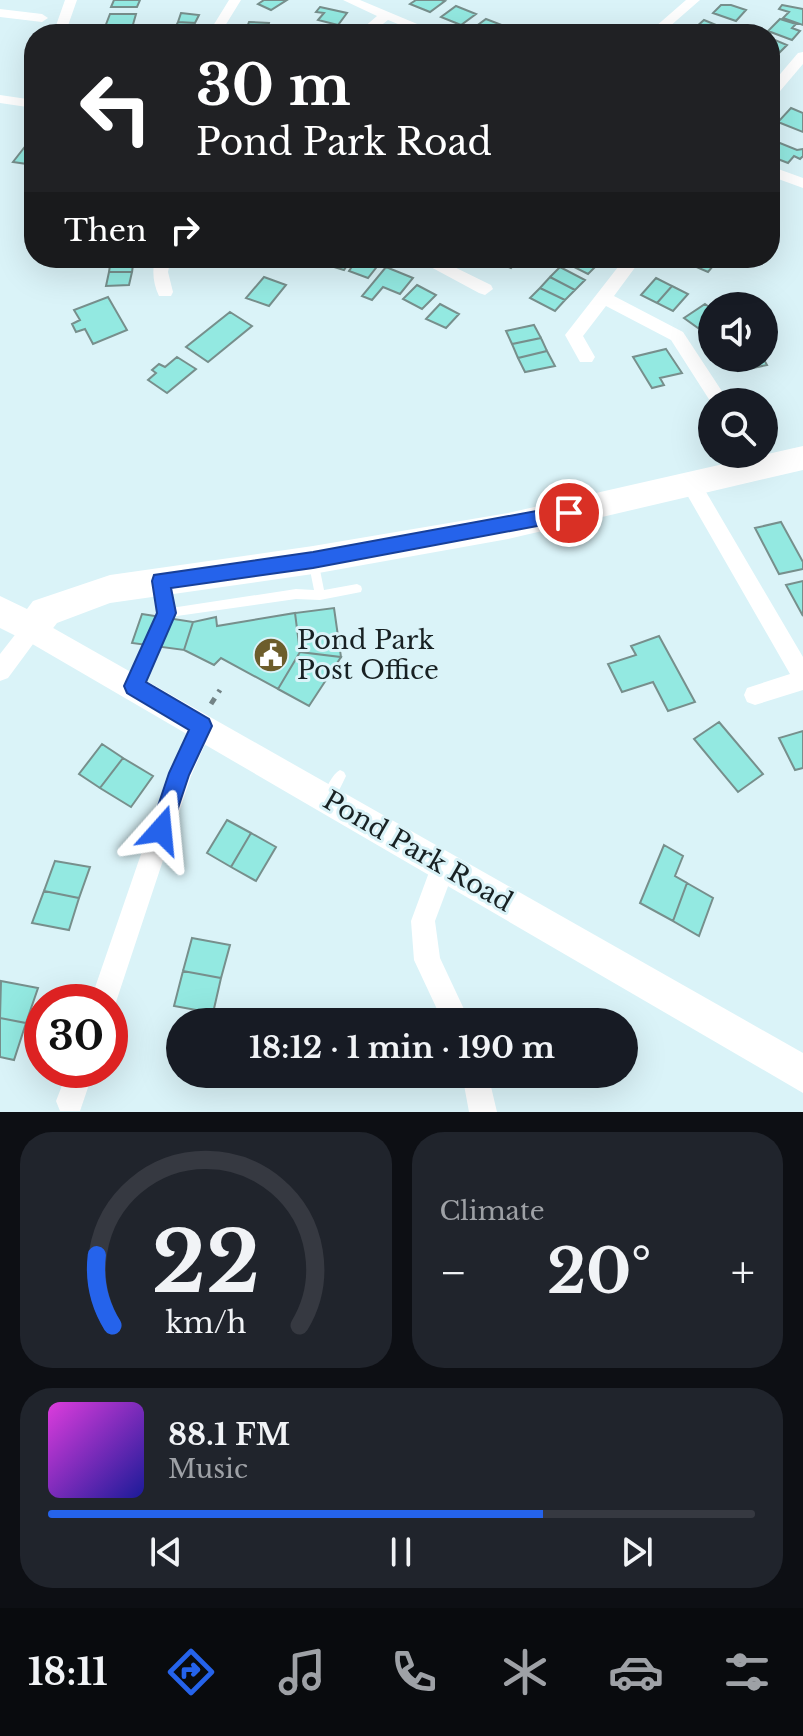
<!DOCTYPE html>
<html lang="en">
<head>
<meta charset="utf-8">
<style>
  :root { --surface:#171b24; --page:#20242c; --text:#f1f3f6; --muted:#9ea1a6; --line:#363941; --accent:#2563eb }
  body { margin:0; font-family:"Libre Baskerville",serif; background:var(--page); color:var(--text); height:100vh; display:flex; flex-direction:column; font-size:30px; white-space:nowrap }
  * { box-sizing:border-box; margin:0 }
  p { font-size:26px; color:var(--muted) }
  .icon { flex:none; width:44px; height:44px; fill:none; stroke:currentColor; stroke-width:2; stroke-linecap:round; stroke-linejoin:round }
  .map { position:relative; height:1112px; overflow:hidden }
  .sheet { display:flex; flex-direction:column; gap:20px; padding:20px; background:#0d0f14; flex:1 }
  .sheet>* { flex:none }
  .banner { position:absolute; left:24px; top:24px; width:756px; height:244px; border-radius:32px; box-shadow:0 8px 32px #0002; background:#202124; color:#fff; overflow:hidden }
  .controls { position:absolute; left:698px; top:292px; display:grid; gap:16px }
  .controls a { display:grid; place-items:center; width:80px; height:80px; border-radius:50%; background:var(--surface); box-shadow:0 8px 32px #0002; font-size:40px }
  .speed { position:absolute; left:24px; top:984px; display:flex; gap:16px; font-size:40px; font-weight:700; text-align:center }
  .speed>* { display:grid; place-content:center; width:104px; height:104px; border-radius:50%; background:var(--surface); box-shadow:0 8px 32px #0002; line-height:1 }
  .speed .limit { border:12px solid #d22; background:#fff; color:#111 }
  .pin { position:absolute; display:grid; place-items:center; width:68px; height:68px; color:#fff; margin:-34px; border:4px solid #fff; border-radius:50%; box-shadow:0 2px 8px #0007 }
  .me { position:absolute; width:88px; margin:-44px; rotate:18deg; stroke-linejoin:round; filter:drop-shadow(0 0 6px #0008) }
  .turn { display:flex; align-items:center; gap:28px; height:168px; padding:0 40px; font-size:36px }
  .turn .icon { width:104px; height:104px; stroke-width:2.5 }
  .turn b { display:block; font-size:56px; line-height:68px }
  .then { display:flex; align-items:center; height:76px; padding:0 40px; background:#0003; gap:16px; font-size:30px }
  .big { font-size:60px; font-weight:700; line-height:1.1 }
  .sheet .widget { flex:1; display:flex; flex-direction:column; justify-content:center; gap:12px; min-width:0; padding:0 28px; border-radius:32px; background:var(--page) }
  .sheet .dial { align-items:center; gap:0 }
  .dial svg { height:208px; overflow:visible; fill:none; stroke:var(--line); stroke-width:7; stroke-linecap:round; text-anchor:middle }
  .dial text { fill:var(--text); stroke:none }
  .song { display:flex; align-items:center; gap:24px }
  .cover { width:96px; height:96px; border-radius:12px; background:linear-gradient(135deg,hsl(300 70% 55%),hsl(240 70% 35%)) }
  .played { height:8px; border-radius:4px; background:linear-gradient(90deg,var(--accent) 70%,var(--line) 70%) }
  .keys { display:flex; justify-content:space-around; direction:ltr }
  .heat { display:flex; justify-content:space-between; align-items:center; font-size:44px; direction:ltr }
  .sheet .tiles { flex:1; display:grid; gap:20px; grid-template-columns:1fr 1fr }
  .widget:last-child { grid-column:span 2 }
  .trip { position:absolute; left:166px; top:1008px; width:472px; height:80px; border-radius:40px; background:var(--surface); box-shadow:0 8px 32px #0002; font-weight:700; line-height:80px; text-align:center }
  .tabs { display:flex; height:128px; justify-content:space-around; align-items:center; background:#090b0e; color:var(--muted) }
  .tabs .icon { width:56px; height:56px }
  .tabs .selected { color:var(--accent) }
  .tabs b { font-size:36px; color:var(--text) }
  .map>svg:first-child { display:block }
  .building { fill:#93e9e1; stroke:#778f8c; stroke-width:2 }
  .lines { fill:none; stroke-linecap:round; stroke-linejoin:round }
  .path { stroke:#738386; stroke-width:5; stroke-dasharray:7 7; stroke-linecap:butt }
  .service { fill:#fff; fill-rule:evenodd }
  .minor { fill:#fff; fill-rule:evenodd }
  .secondary { fill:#fff; fill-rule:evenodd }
  .primary { fill:#fff; fill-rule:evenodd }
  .route { fill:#2563eb; stroke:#184099; stroke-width:2 }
  .labels { text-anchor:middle; stroke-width:6; stroke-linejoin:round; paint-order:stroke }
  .poi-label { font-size:26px; fill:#182123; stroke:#daf3f8; text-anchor:start }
  .street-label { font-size:26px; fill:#182123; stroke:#daf3f8 }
</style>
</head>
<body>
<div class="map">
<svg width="803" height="1112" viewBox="0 0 803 1112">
  <rect width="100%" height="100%" fill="#daf3f8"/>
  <path class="building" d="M 114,0 L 140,0 L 137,7 L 111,7 Z
    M 264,0 L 287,0 L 271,10 L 258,4 Z
    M 416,0 L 441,0 L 445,1 L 430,12 L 410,4 Z
    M 721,5 L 731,5 L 746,10 L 736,21 L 713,13 Z
    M 782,5 L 803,9 L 803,25 L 783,18 L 789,12 L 779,9 Z
    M 456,6 L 476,14 L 461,25 L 441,17 Z
    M 320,7 L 347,13 L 338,25 L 318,20 L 324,13 L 316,12 Z
    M 181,13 L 199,15 L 195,23 L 178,22 Z
    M 110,14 L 136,14 L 132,28 L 105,27 Z
    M 486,19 L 507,27 L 498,34 L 481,34 L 471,30 Z
    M 780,19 L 796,24 L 792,28 L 800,31 L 792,40 L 768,31 Z
    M 704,20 L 726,29 L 721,34 L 701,34 L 702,31 L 695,28 Z
    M 178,22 L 195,23 L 192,31 L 174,30 Z
    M 249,22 L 269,23 L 267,31 L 246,30 Z
    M 770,38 L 787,45 L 778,54 L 770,51 Z
    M 791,108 L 803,113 L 803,132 L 778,122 Z
    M 770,139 L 797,150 L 803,149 L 803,156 L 800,159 L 794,156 L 788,163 L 770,156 Z
    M 27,144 L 34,145 L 34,165 L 13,162 Z
    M 134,258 L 132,272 L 109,272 L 111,259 Z
    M 328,258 L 352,258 L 344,270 L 324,264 Z
    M 358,258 L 379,264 L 368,278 L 349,271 Z
    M 490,258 L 520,258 L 511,268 Z
    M 567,258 L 585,258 L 598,264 L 588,274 L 564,262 Z
    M 676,258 L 715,258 L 718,260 L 708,272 Z
    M 386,267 L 413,278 L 400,294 L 383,287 L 372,300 L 362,296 Z
    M 560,267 L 585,280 L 575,290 L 550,277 Z
    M 109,272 L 132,272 L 129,285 L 106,286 Z
    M 264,277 L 286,285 L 269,306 L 246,298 Z
    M 550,277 L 575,290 L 565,300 L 540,288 Z
    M 656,278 L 672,286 L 657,303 L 641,295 Z
    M 417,285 L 436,295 L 422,309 L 403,299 Z
    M 672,286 L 688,294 L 673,311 L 657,303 Z
    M 540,288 L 565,300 L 555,311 L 530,298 Z
    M 108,297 L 127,330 L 93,344 L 85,329 L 76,332 L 72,324 L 80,320 L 74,310 Z
    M 440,304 L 459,314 L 446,328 L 426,319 Z
    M 705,304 L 712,309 L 712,319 L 698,328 L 684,318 Z
    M 230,312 L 252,326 L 208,362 L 186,347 Z
    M 534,325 L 541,338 L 512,344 L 506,331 Z
    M 541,338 L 547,351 L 518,358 L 512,344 Z
    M 666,349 L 682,373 L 660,378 L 664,385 L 652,388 L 633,357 Z
    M 547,351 L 555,366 L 525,372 L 518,358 Z
    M 177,357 L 196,369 L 167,393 L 148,380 L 156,373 L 152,370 L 159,364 L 165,367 Z
    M 731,358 L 763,358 L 767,365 L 738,371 Z
    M 781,522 L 803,562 L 803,569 L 779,574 L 755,528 Z
    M 803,581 L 803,616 L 786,585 Z
    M 334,608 L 341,657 L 300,652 L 295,613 Z
    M 295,613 L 300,652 L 278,689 L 221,658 L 214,665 L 184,650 L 193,622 L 216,617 L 217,626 Z
    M 142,614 L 193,622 L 184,650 L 132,643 Z
    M 659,636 L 695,702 L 668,711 L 653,682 L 622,692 L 608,664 L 636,655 L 631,646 Z
    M 300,652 L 341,657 L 309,706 L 278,689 Z
    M 719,722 L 763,774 L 738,792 L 694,739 Z
    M 803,731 L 803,768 L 795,770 L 779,738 Z
    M 102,744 L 123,758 L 100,788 L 79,774 Z
    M 123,758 L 153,776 L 131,807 L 100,788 Z
    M 227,820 L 251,833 L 231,867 L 207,853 Z
    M 251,833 L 276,847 L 256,881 L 231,867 Z
    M 664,845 L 683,856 L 675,876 L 687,883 L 673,921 L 640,903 Z
    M 55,861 L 90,867 L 79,898 L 44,891 Z
    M 687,883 L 713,898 L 699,936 L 673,921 Z
    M 44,891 L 79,898 L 69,930 L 32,923 Z
    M 192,938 L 230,945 L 221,978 L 183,971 Z
    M 183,971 L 221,978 L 213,1013 L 174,1006 Z
    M 1,981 L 38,988 L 26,1023 L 0,1018 Z
    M 0,1018 L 26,1023 L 14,1060 L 0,1057 Z"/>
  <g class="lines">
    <path class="path" d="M 211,704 L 220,690"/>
    <path class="service" d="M 313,556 L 317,557 L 318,560 L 324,590 L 357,584 L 361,586 L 362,589 L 361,592 L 320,600 L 296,599 L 170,617 L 138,690 L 134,691 L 130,690 L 129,686 L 162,613 L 156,583 L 157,580 L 161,579 L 165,580 L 171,608 L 296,589 L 314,590 L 308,560 L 309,557 Z
      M 340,770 L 344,772 L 346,776 C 342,784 336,799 328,803 L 324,801 L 322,797 C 326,789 332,774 340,770 Z"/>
    <path class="minor" d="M 65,0 L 77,0 L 65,34 L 53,34 Z
      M 229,0 L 241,0 L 220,34 L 208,34 Z
      M 343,0 L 360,0 L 441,34 L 423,34 L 388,20 L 370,34 L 356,34 L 377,16 Z
      M 686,0 L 700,0 L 661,34 L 647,34 Z
      M 0,9 L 42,14 L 48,18 L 42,22 L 0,17 Z
      M 803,52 L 803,64 L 775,97 L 770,98 L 770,86 L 798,53 Z
      M 0,95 L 34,100 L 34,108 L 0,103 Z
      M 770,166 L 803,178 L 803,188 L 770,176 Z
      M 155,258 L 171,258 L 168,272 L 173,292 L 171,296 L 159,296 C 153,283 152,272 155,258 Z
      M 414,258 L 436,258 L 491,285 L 493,289 L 485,295 L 479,293 Z
      M 625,258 L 642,258 L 614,296 L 683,332 L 729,402 L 712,404 L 671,340 L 606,306 L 583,336 L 595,357 L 592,362 L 580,362 L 565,335 Z
      M 692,478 L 699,480 L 803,657 L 803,690 L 755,705 L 747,702 L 744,695 L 747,688 L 790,674 L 682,486 L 685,480 Z
      M 32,619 L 39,622 L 42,629 L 39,636 L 8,678 L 0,681 L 0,654 L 25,622 Z
      M 202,715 L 210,718 L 213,726 L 191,776 L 116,1002 L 110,1012 L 110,1002 L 90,1002 L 169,773 L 194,718 Z
      M 444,853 L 453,856 L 456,865 L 435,921 L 440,958 L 470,1022 L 443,1022 L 414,960 L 411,921 L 435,856 Z
      M 68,1070 L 94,1070 L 80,1111 L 60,1111 L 56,1101 Z
      M 462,1074 L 488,1074 L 497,1112 L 469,1112 Z"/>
    <path class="secondary" d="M 32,616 L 803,1053 L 803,1093 L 22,638 L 17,629 L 22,620 Z"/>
    <path class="primary" d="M 803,446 L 803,470 L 508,539 L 313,574 L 110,603 L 57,623 L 44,640 L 32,644 L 0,628 L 0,596 L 27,609 L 33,601 L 110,575 L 313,546 L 508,513 Z"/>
  </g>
  <path class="route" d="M 569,505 L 578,513 L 569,520 L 313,568 L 171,588 L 176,613 L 146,682 L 209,719 L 212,726 L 189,775 L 168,838 L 161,841 L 153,838 L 150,830 L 169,773 L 189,730 L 127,693 L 124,686 L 157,613 L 152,581 L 154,575 L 313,552 Z"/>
  <defs>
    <symbol id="civic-disc" viewBox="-11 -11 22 22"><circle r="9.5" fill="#6d5d2b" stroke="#daf3f8"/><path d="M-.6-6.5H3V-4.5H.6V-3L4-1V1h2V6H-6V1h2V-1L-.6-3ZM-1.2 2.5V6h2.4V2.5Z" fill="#fff"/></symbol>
  </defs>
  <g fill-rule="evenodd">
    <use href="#civic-disc" x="251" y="635" width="40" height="40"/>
  </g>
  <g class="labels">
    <g class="poi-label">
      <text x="297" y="649">Pond Park<tspan x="297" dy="30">Post Office</tspan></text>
    </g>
    <g class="street-label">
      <text transform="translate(418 851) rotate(30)" y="9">Pond Park Road</text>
    </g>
  </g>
</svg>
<div class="controls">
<a><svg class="icon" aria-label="sound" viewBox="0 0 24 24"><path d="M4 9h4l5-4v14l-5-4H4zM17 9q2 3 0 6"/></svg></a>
<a><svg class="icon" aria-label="search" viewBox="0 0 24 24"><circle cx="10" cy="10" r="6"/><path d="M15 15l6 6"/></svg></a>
</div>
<div class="speed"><div class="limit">30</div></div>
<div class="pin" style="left:569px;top:513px;background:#d93025"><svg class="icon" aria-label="arrive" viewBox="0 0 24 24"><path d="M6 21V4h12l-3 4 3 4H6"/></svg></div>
<svg class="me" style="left:161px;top:830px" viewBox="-20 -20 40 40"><path d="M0-17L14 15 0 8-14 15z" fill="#2563eb" stroke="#fff" stroke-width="4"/></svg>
<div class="trip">18:12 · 1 min · 190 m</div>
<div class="banner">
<div class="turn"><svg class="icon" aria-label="left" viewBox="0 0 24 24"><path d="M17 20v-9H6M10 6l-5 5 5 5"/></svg><div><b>30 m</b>Pond Park Road</div></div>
<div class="then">Then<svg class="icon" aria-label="right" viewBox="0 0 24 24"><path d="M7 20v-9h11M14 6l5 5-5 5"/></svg></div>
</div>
</div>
<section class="sheet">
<div class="tiles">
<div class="widget dial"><svg viewBox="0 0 100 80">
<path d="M14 69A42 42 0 1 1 86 69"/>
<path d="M14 69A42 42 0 0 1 8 42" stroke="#2563eb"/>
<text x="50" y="56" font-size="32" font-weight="700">22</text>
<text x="50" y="72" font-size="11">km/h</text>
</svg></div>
<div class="widget"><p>Climate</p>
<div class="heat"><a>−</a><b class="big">20°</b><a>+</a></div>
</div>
<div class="widget">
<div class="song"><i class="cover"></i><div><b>88.1 FM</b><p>Music</p></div></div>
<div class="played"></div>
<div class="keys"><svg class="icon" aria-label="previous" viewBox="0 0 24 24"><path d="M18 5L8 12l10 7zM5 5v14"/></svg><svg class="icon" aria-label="pause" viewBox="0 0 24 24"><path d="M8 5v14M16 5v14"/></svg><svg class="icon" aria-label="next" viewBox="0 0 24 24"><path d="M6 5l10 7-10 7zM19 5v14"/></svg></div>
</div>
</div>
</section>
<nav class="tabs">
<b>18:11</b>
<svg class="icon selected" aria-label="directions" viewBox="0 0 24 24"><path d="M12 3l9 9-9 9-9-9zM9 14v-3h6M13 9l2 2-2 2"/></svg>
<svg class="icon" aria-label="music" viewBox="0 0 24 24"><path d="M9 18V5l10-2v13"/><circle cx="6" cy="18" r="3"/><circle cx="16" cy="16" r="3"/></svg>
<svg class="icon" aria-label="phone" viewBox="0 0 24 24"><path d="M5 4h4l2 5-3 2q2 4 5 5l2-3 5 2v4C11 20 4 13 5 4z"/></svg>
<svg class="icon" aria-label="climate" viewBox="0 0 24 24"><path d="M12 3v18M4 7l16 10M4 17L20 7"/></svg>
<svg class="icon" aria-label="car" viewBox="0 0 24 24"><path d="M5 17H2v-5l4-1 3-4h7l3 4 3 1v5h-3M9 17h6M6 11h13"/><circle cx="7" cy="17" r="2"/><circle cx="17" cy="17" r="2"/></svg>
<svg class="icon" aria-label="filters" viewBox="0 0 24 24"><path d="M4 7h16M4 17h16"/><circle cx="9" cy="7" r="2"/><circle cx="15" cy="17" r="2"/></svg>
</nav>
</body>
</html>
